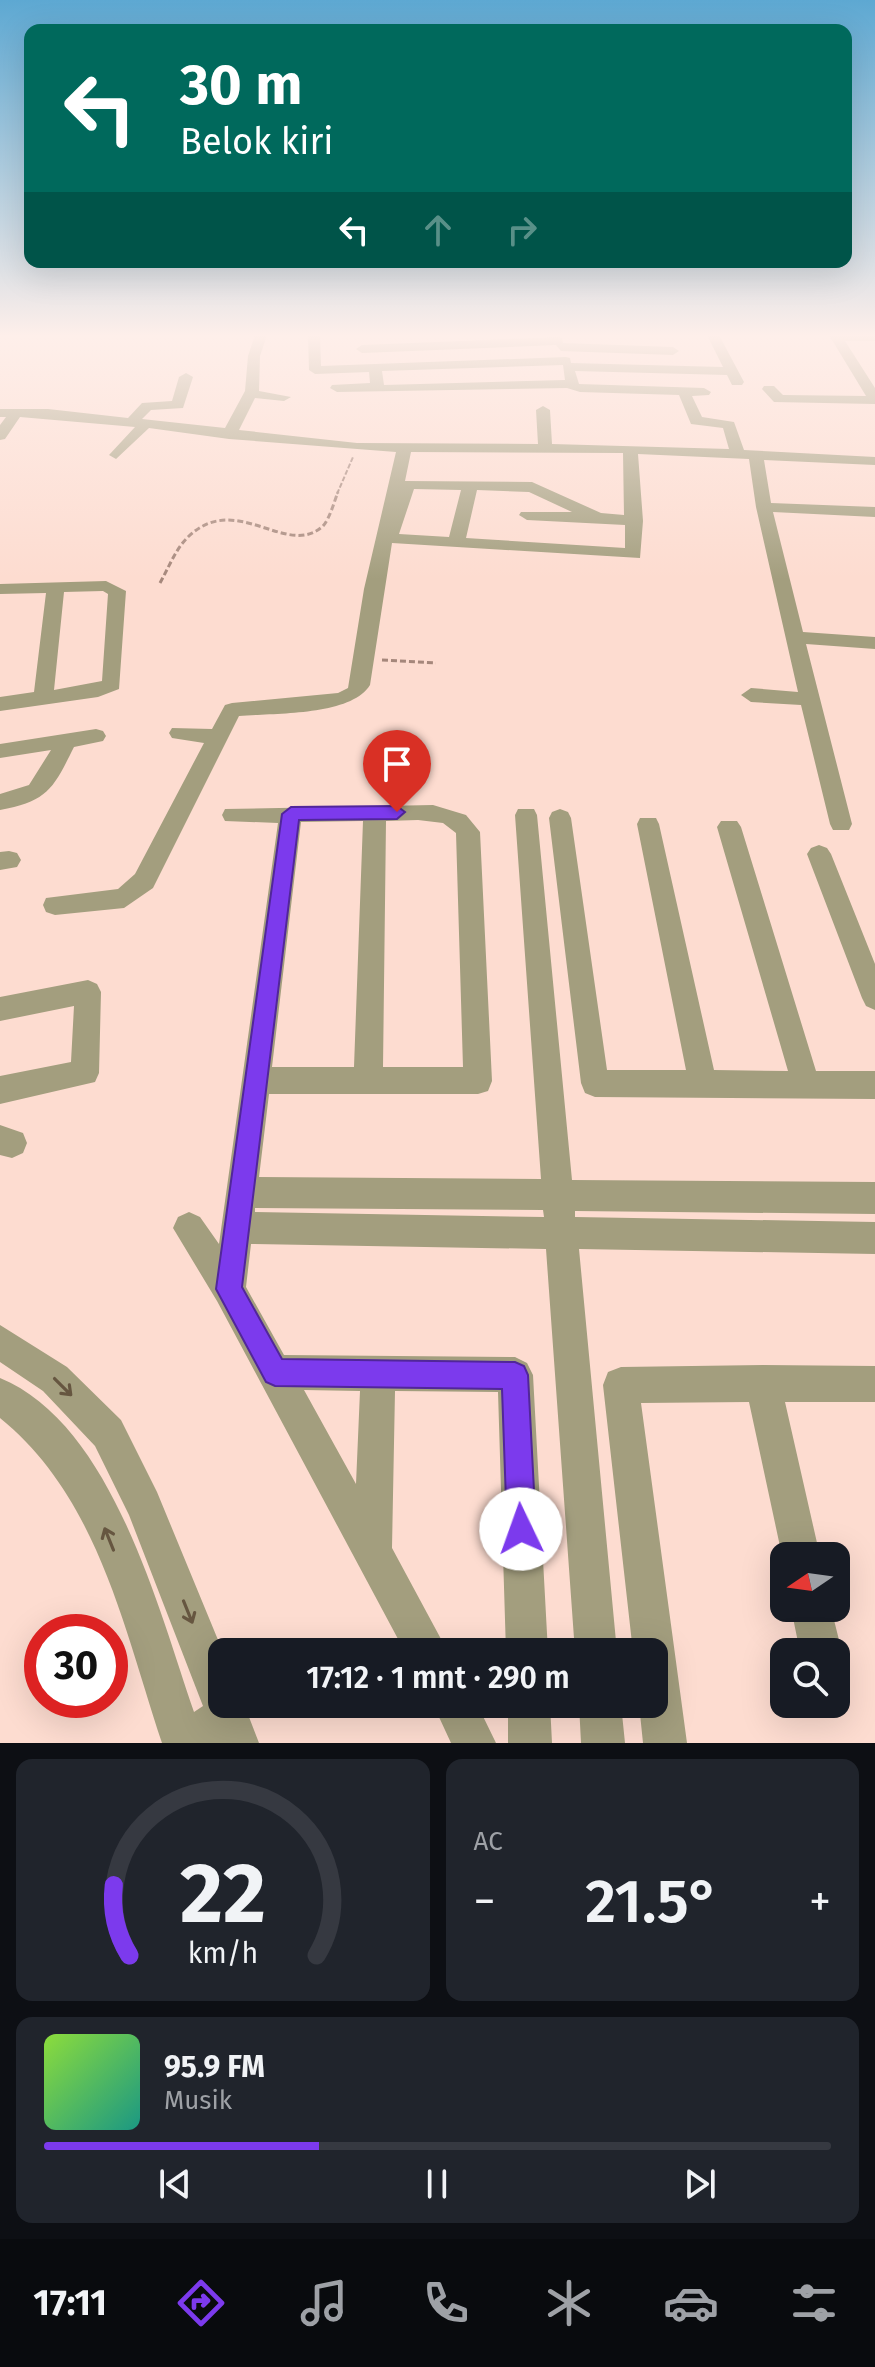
<!DOCTYPE html>
<html lang="id">
<head>
<meta charset="utf-8">
<style>
  :root { --surface:#171b24; --page:#20242c; --text:#f1f3f6; --muted:#9ea1a6; --line:#363941; --accent:#7c3aed }
  body { margin:0; font-family:"Fira Sans",sans-serif; background:var(--page); color:var(--text); height:100vh; display:flex; flex-direction:column; font-size:30px; white-space:nowrap }
  * { box-sizing:border-box; margin:0 }
  p { font-size:26px; color:var(--muted) }
  .icon { flex:none; width:44px; height:44px; fill:none; stroke:currentColor; stroke-width:2; stroke-linecap:round; stroke-linejoin:round }
  .map { position:relative; height:1743px; overflow:hidden }
  .sheet { display:flex; flex-direction:column; gap:16px; padding:16px; background:#0d0f14; flex:1 }
  .sheet>* { flex:none }
  .hud { position:absolute; left:24px; top:24px; width:828px; height:244px; border-radius:16px; box-shadow:0 8px 32px #0002; background:#00695c; color:#fff; overflow:hidden }
  .needle { width:52px; rotate:257deg }
  .buttons { position:absolute; left:770px; top:1542px; display:grid; gap:16px }
  .buttons a { display:grid; place-items:center; width:80px; height:80px; border-radius:16px; background:var(--surface); box-shadow:0 8px 32px #0002; font-size:40px }
  .speed { position:absolute; left:24px; top:1614px; display:flex; gap:16px; font-size:40px; font-weight:700; text-align:center }
  .speed>* { display:grid; place-content:center; width:104px; height:104px; border-radius:50%; background:var(--surface); box-shadow:0 8px 32px #0002; line-height:1 }
  .speed .limit { border:12px solid #d22; background:#fff; color:#111 }
  .pin { position:absolute; display:grid; place-items:center; width:68px; height:68px; color:#fff; margin:-82px -34px; border-radius:50% 50% 50% 0; rotate:-45deg; box-shadow:0 0 8px #0007 }
  .pin .icon { rotate:45deg }
  .me { position:absolute; width:88px; margin:-44px; rotate:357deg; stroke-linejoin:round; filter:drop-shadow(0 0 6px #0008) }
  .turn { display:flex; align-items:center; gap:28px; height:168px; padding:0 24px; font-size:36px }
  .turn .icon { width:104px; height:104px; stroke-width:2.5 }
  .turn b { display:block; font-size:56px; line-height:68px }
  .lanes { display:flex; align-items:center; height:76px; padding:0 24px; background:#0003; justify-content:center; gap:40px; direction:ltr }
  .lanes .off { opacity:.35 }
  .big { font-size:60px; font-weight:600; line-height:1.1 }
  .sheet .widget { flex:1; display:flex; flex-direction:column; justify-content:center; gap:12px; min-width:0; padding:0 28px; border-radius:16px; background:var(--page) }
  .sheet .dial { align-items:center; gap:0 }
  .dial svg { height:208px; overflow:visible; fill:none; stroke:var(--line); stroke-width:7; stroke-linecap:round; text-anchor:middle }
  .dial text { fill:var(--text); stroke:none }
  .song { display:flex; align-items:center; gap:24px }
  .cover { width:96px; height:96px; border-radius:12px; background:linear-gradient(135deg,hsl(90 70% 55%),hsl(170 70% 35%)) }
  .played { height:8px; border-radius:4px; background:linear-gradient(90deg,var(--accent) 35%,var(--line) 35%) }
  .keys { display:flex; justify-content:space-around; direction:ltr }
  .heat { display:flex; justify-content:space-between; align-items:center; font-size:44px; direction:ltr }
  .sheet .tiles { flex:1; display:grid; gap:16px; grid-template-columns:1fr 1fr }
  .widget:last-child { grid-column:span 2 }
  .trip { position:absolute; left:208px; top:1638px; width:460px; height:80px; border-radius:16px; background:var(--surface); box-shadow:0 8px 32px #0002; font-weight:600; line-height:80px; text-align:center }
  .dock { display:flex; height:128px; justify-content:space-around; align-items:center; background:#090b0e; color:var(--muted) }
  .dock .icon { width:56px; height:56px }
  .dock .active { color:var(--accent) }
  .dock b { font-size:36px; color:var(--text) }
  .map>svg:first-child { display:block }
  .lines { fill:none; stroke-linecap:round; stroke-linejoin:round }
  .path-far1 { stroke:#a5877b; stroke-width:2; stroke-dasharray:5 2; stroke-linecap:butt }
  .path { stroke:#a5877b; stroke-width:3; stroke-dasharray:6 3; stroke-linecap:butt }
  .minor { fill:#a39e7e; fill-rule:evenodd }
  .oneway { stroke:#665640 }
  .route { fill:#7c3aed; stroke:#51269a; stroke-width:2 }
</style>
</head>
<body>
<div class="map">
<svg width="875" height="1743" viewBox="0 0 875 1743">
  <rect width="100%" height="100%" fill="#fddcd0"/>
  <g class="lines">
    <path class="path-far1" d="M 337,494 L 353,457"/>
    <path class="path" d="M 160,583 C 169,567 176,548 189,536 C 237,491 287,559 323,526 C 330,518 334,502 338,492
      M 382,660 L 436,663"/>
    <path class="minor" d="M 255,335 L 267,335 L 260,356 L 259,391 L 291,397 L 284,401 L 255,398 L 239,430 L 357,443 L 538,444 L 536,410 L 543,406 L 550,410 L 552,444 L 729,449 L 723,428 L 691,424 L 679,395 L 580,392 L 567,388 L 337,392 L 330,388 L 332,385 L 370,383 L 369,372 L 315,374 L 309,370 L 308,335 L 320,335 L 321,366 L 566,357 L 570,358 L 571,363 L 723,367 L 707,335 L 719,335 L 744,382 L 742,385 L 732,385 L 727,375 L 575,371 L 579,384 L 704,388 L 711,392 L 709,395 L 692,396 L 702,417 L 734,422 L 744,450 L 875,457 L 875,465 L 764,460 L 771,503 L 875,507 L 875,517 L 773,512 L 803,632 L 875,637 L 875,649 L 806,644 L 852,824 L 849,830 L 833,830 L 830,824 L 801,705 L 751,702 L 741,695 L 751,688 L 798,692 L 756,507 L 749,459 L 638,454 L 643,521 L 640,558 L 392,543 L 370,685 C 351,716 275,713 239,716 L 153,888 L 124,908 L 55,915 L 46,912 L 43,905 L 46,898 L 118,889 L 135,874 L 204,743 L 172,738 L 169,733 L 172,728 L 212,729 L 225,705 L 232,703 L 338,693 L 348,688 L 364,589 L 396,452 L 229,439 L 149,428 L 116,459 L 109,455 L 135,427 L 20,417 L 5,439 L 0,440 L 0,425 L 6,417 L 0,417 L 0,409 L 48,409 L 128,418 L 142,403 L 172,401 L 179,377 L 186,373 L 193,377 L 183,408 L 151,410 L 142,419 L 225,428 L 245,391 L 248,356 ZM 563,365 L 565,380 L 384,385 L 382,371 ZM 411,452 L 623,453 L 624,515 L 601,513 L 532,482 L 405,481 ZM 414,489 L 461,490 L 449,537 L 399,534 ZM 477,490 L 529,492 L 572,512 L 521,512 L 519,515 L 527,520 L 625,525 L 625,548 L 466,538 Z
      M 829,335 L 875,335 L 875,341 L 845,341 L 875,388 L 875,404 L 774,402 L 762,389 L 764,386 L 774,386 L 783,395 L 866,396 Z
      M 558,337 L 562,338 L 563,343 L 673,347 L 679,351 L 673,355 L 561,351 L 556,345 L 362,353 L 356,349 L 362,345 Z
      M 106,581 L 126,591 L 119,689 L 98,697 L 0,711 L 0,697 L 34,692 L 46,593 L 0,594 L 0,584 ZM 103,591 L 108,594 L 102,681 L 54,690 L 64,592 Z
      M 96,729 L 103,731 L 106,736 L 103,741 L 74,747 C 53,789 48,801 0,810 L 0,794 L 29,785 L 51,750 L 0,758 L 0,744 Z
      M 433,805 L 466,815 L 480,832 L 492,1081 L 488,1091 L 478,1094 L 269,1094 L 259,1177 L 541,1179 L 515,815 L 518,809 L 534,809 L 537,815 L 572,1180 L 875,1182 L 875,1214 L 575,1211 L 575,1217 L 875,1222 L 875,1254 L 579,1249 L 617,1652 L 575,1652 L 546,1249 L 251,1244 L 246,1287 L 284,1355 L 515,1357 L 527,1363 L 533,1375 L 548,1652 L 506,1652 L 498,1392 L 395,1391 L 392,1548 L 448,1652 L 405,1652 L 217,1301 L 173,1228 L 178,1217 L 189,1212 L 200,1217 L 219,1244 L 278,823 L 225,821 L 222,815 L 225,809 ZM 418,820 L 443,823 L 456,833 L 463,1067 L 383,1067 L 386,821 ZM 363,821 L 354,1067 L 272,1067 L 301,822 ZM 255,1208 L 543,1210 L 544,1217 L 255,1212 ZM 304,1390 L 360,1391 L 356,1484 Z
      M 560,809 L 568,812 L 571,818 L 607,1070 L 686,1070 L 637,824 L 640,818 L 656,818 L 659,824 L 714,1070 L 788,1071 L 717,827 L 721,821 L 737,821 L 741,827 L 816,1071 L 875,1071 L 875,1099 L 595,1097 L 585,1093 L 581,1083 L 549,818 L 552,812 Z
      M 819,845 L 827,848 L 831,854 L 875,964 L 875,1010 L 866,1006 L 862,998 L 807,854 L 811,848 Z
      M 9,851 L 17,853 L 21,860 L 17,867 L 0,870 L 0,852 Z
      M 88,980 L 97,984 L 101,992 L 99,1073 L 95,1082 L 0,1104 L 0,1076 L 71,1062 L 74,1006 L 0,1021 L 0,997 Z
      M 0,1125 L 23,1133 L 27,1143 L 23,1153 L 12,1158 L 0,1155 Z
      M 0,1325 L 67,1367 L 121,1420 L 157,1492 L 223,1652 L 222,1704 L 244,1704 L 259,1743 L 162,1743 C 124,1629 98,1497 0,1418 L 0,1378 C 112,1424 158,1608 194,1712 L 203,1706 L 129,1515 L 95,1446 L 43,1391 L 0,1362 Z
      M 763,1365 L 875,1366 L 875,1402 L 785,1402 L 820,1556 L 784,1556 L 784,1565 L 749,1402 L 641,1403 L 687,1743 L 643,1743 L 639,1704 L 654,1704 L 654,1652 L 633,1652 L 603,1385 L 608,1372 L 621,1367 Z
      M 791,1608 L 831,1608 L 842,1652 L 836,1666 L 836,1652 L 800,1652 Z
      M 433,1704 L 477,1704 L 496,1743 L 451,1743 Z
      M 508,1704 L 550,1704 L 552,1743 L 508,1743 Z
      M 579,1704 L 621,1704 L 625,1743 L 581,1743 Z"/>
  </g>
  <defs><path id="oneway-shaft" d="M-6 0H5M1.5-3L5.5 0L1.5 3" fill="none" stroke-width="1.6" stroke-linecap="round" stroke-linejoin="round" transform="scale(2)"/></defs>
  <g class="oneway">
    <use href="#oneway-shaft" transform="translate(63 1387) rotate(45)"/>
    <use href="#oneway-shaft" transform="translate(109 1539) rotate(-112)"/>
    <use href="#oneway-shaft" transform="translate(188 1612) rotate(68)"/>
  </g>
  <linearGradient id="sky" x2="0" y2="1"><stop stop-color="#5da8d2"/><stop offset="0.58" stop-color="#feefea"/><stop offset="1" stop-color="#feefea" stop-opacity="0"/></linearGradient>
  <rect width="875" height="579" fill="url(#sky)"/>
  <path class="route" d="M 397,806 L 405,812 L 397,819 L 299,820 L 242,1287 L 282,1359 L 515,1362 L 524,1366 L 528,1375 L 536,1529 L 532,1539 L 521,1544 L 511,1539 L 507,1529 L 502,1389 L 275,1386 L 266,1382 L 216,1289 L 282,814 L 291,807 Z"/>
</svg>
<div class="buttons">
<a><svg class="needle" viewBox="-14 -14 28 28"><path d="M0-13l5 13h-10z" fill="#e53935"/><path d="M0 13l5-13h-10z" fill="#9ea1a6"/></svg></a>
<a><svg class="icon" aria-label="search" viewBox="0 0 24 24"><circle cx="10" cy="10" r="6"/><path d="M15 15l6 6"/></svg></a>
</div>
<div class="speed"><div class="limit">30</div></div>
<div class="pin" style="left:397px;top:812px;background:#d93025"><svg class="icon" aria-label="arrive" viewBox="0 0 24 24"><path d="M6 21V4h12l-3 4 3 4H6"/></svg></div>
<svg class="me" style="left:521px;top:1529px" viewBox="-20 -20 40 40"><circle r="19" fill="#fff"/><path d="M0-13L10 11 0 6-10 11z" fill="#7c3aed"/></svg>
<div class="trip">17:12 · 1 mnt · 290 m</div>
<div class="hud">
<div class="turn"><svg class="icon" aria-label="left" viewBox="0 0 24 24"><path d="M17 20v-9H6M10 6l-5 5 5 5"/></svg><div><b>30 m</b>Belok kiri</div></div>
<div class="lanes"><svg class="icon" aria-label="left" viewBox="0 0 24 24"><path d="M17 20v-9H6M10 6l-5 5 5 5"/></svg><svg class="icon off" aria-label="ahead" viewBox="0 0 24 24"><path d="M12 20V5M6 11l6-6 6 6"/></svg><svg class="icon off" aria-label="right" viewBox="0 0 24 24"><path d="M7 20v-9h11M14 6l5 5-5 5"/></svg></div>
</div>
</div>
<section class="sheet">
<div class="tiles">
<div class="widget dial"><svg viewBox="0 0 100 80">
<path d="M14 69A42 42 0 1 1 86 69"/>
<path d="M14 69A42 42 0 0 1 8 42" stroke="#7c3aed"/>
<text x="50" y="56" font-size="32" font-weight="700">22</text>
<text x="50" y="72" font-size="11">km/h</text>
</svg></div>
<div class="widget"><p>AC</p>
<div class="heat"><a>−</a><b class="big">21.5°</b><a>+</a></div>
</div>
<div class="widget">
<div class="song"><i class="cover"></i><div><b>95.9 FM</b><p>Musik</p></div></div>
<div class="played"></div>
<div class="keys"><svg class="icon" aria-label="previous" viewBox="0 0 24 24"><path d="M18 5L8 12l10 7zM5 5v14"/></svg><svg class="icon" aria-label="pause" viewBox="0 0 24 24"><path d="M8 5v14M16 5v14"/></svg><svg class="icon" aria-label="next" viewBox="0 0 24 24"><path d="M6 5l10 7-10 7zM19 5v14"/></svg></div>
</div>
</div>
</section>
<nav class="dock">
<b>17:11</b>
<svg class="icon active" aria-label="directions" viewBox="0 0 24 24"><path d="M12 3l9 9-9 9-9-9zM9 14v-3h6M13 9l2 2-2 2"/></svg>
<svg class="icon" aria-label="music" viewBox="0 0 24 24"><path d="M9 18V5l10-2v13"/><circle cx="6" cy="18" r="3"/><circle cx="16" cy="16" r="3"/></svg>
<svg class="icon" aria-label="phone" viewBox="0 0 24 24"><path d="M5 4h4l2 5-3 2q2 4 5 5l2-3 5 2v4C11 20 4 13 5 4z"/></svg>
<svg class="icon" aria-label="climate" viewBox="0 0 24 24"><path d="M12 3v18M4 7l16 10M4 17L20 7"/></svg>
<svg class="icon" aria-label="car" viewBox="0 0 24 24"><path d="M5 17H2v-5l4-1 3-4h7l3 4 3 1v5h-3M9 17h6M6 11h13"/><circle cx="7" cy="17" r="2"/><circle cx="17" cy="17" r="2"/></svg>
<svg class="icon" aria-label="filters" viewBox="0 0 24 24"><path d="M4 7h16M4 17h16"/><circle cx="9" cy="7" r="2"/><circle cx="15" cy="17" r="2"/></svg>
</nav>
</body>
</html>
